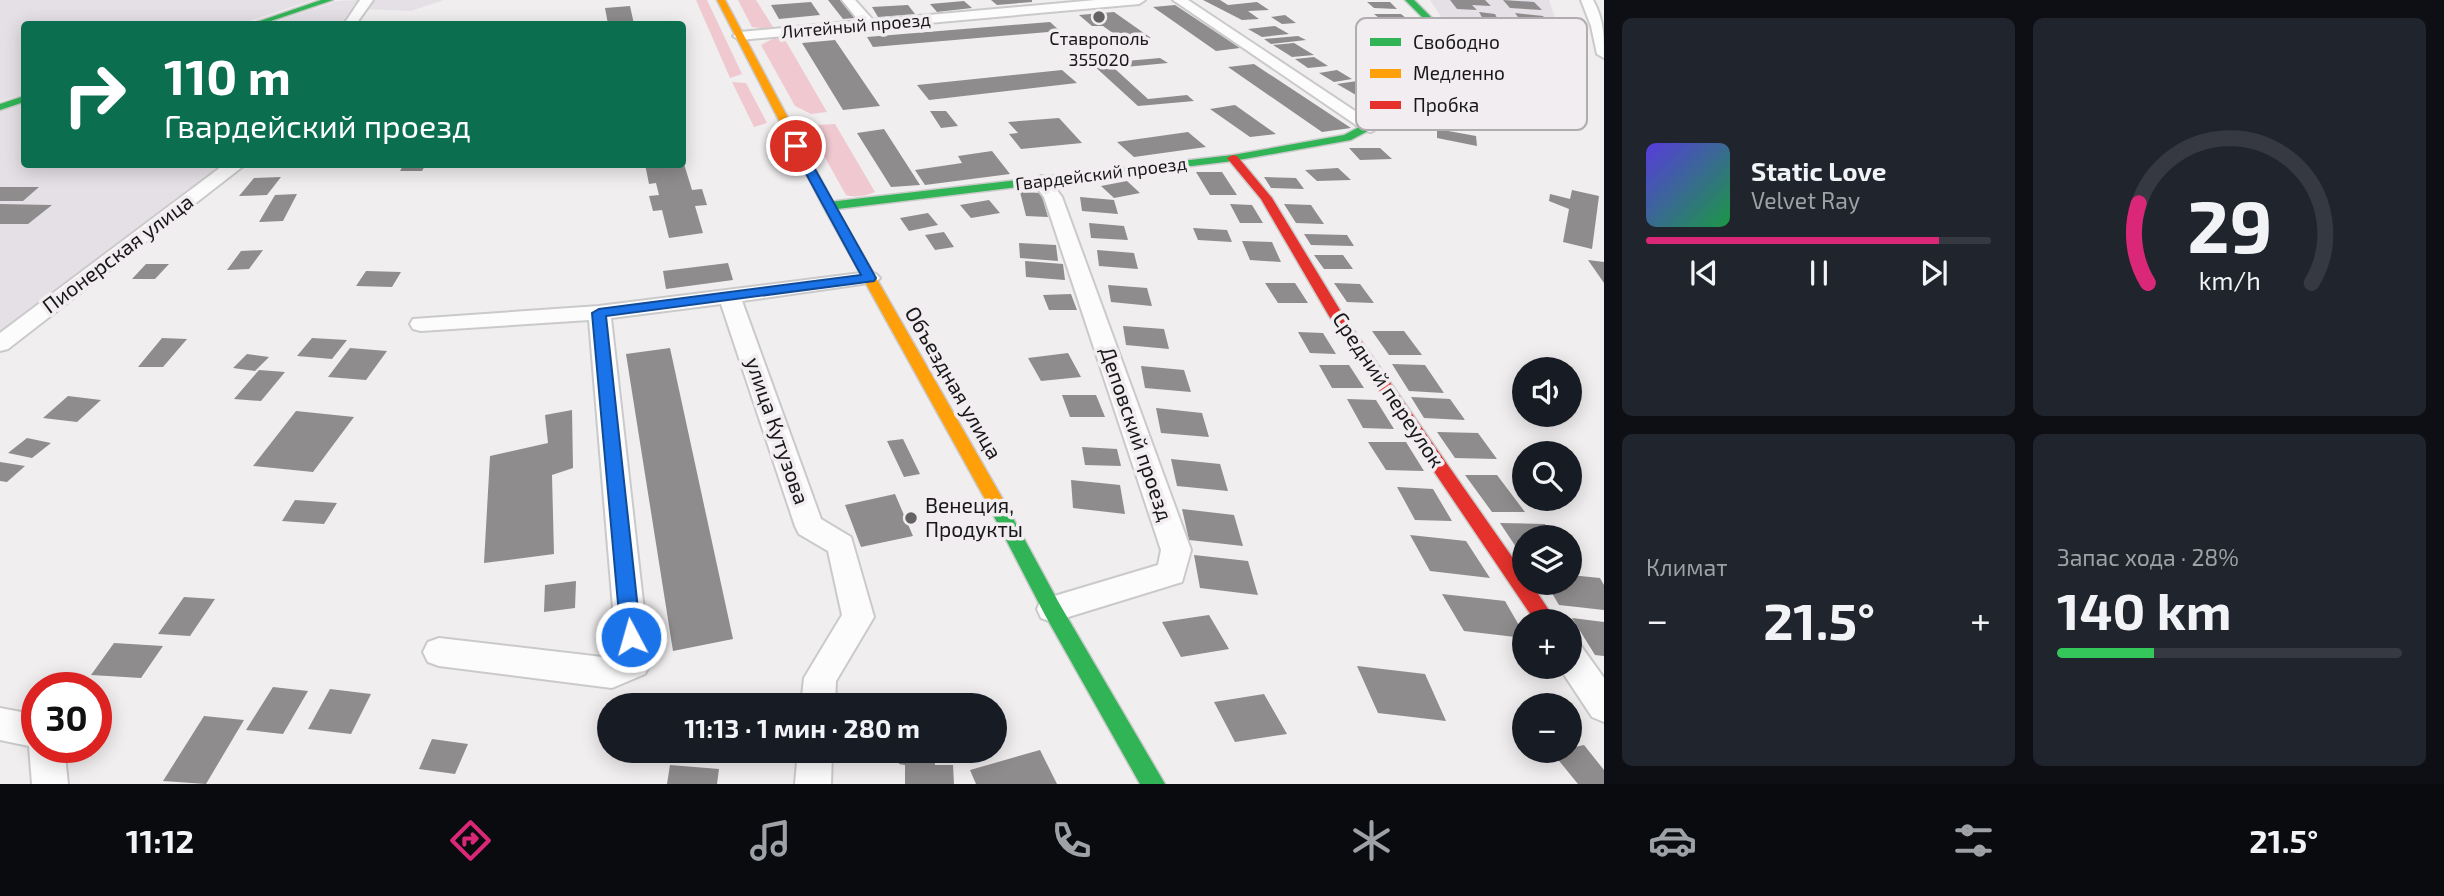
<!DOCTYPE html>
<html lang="ru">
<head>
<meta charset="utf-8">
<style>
  :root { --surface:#171b24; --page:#20242c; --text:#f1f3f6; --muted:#9ea1a6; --line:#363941; --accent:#db2777 }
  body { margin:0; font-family:"Exo 2",sans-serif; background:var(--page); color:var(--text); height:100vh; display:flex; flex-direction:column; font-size:26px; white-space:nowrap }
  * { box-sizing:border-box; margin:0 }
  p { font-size:23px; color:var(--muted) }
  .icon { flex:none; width:38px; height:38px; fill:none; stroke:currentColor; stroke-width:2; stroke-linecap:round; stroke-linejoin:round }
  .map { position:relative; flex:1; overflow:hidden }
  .details { display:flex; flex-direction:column; gap:18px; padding:18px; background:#0d0f14; width:840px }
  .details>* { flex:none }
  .guide { position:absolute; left:21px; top:21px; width:665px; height:147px; border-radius:7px; box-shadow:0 4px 18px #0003; background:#0b6e4f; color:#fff; overflow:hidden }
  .buttons { position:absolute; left:1512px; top:357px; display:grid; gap:14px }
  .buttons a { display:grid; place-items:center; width:70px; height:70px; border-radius:50%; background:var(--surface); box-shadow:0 4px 18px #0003; font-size:35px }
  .speed { position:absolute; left:21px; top:672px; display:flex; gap:14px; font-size:35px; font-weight:700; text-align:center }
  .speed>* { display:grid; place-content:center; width:91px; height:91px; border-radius:50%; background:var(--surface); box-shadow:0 4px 18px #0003; line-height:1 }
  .speed .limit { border:10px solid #d22; background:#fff; color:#111 }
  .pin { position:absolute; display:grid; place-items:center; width:60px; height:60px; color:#fff; margin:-30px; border:4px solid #fff; border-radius:50%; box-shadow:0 2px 7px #0007 }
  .me { position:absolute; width:77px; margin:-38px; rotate:354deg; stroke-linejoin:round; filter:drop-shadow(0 0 5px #0008) }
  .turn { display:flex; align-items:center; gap:24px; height:147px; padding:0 28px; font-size:32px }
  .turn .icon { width:91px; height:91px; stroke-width:2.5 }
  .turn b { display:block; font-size:49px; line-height:60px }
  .big { font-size:52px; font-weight:700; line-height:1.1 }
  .details .tile { flex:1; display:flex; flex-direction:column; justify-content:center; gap:10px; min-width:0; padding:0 24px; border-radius:10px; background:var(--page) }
  .details .dial { align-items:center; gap:0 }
  .dial svg { height:182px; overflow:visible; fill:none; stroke:var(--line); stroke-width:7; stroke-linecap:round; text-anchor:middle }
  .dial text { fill:var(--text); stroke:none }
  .song { display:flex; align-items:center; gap:21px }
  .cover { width:84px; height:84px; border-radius:10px; background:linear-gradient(135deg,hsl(250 70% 55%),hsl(140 70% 35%)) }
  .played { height:7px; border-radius:4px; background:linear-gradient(90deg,var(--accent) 85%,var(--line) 85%) }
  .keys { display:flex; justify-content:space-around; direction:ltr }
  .heat { display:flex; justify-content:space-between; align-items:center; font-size:38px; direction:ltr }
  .charge { height:10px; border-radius:5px; background:linear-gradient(90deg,#34c759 28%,var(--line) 0) }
  .details .tiles { flex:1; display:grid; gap:18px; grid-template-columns:repeat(2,1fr) }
  .trip { position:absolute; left:597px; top:693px; width:410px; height:70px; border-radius:35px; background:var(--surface); box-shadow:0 4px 18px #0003; font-weight:700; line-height:70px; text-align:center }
  .dock { display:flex; height:112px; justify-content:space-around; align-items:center; background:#090b0e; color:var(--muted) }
  .dock .icon { width:49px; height:49px }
  .dock .selected { color:var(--accent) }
  .dock b { font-size:32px; color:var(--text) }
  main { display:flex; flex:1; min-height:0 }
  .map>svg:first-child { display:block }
  .built { fill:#e5e0e5 }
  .green { fill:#efc9cf }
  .building { fill:#8e8c8d }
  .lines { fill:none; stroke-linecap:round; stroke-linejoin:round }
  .street-casing { stroke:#cbcacb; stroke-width:4 }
  .fast-casing { stroke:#cbcacb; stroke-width:3 }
  .slow-casing { stroke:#cbcacb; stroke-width:3 }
  .jam-casing { stroke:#cbcacb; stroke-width:3 }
  .street { fill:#fdfcfd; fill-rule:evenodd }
  .fast { fill:#30b455; fill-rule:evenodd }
  .slow { fill:#ff9f0a; fill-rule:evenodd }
  .jam { fill:#e5322d; fill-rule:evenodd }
  .route { fill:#1a73e8; stroke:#114b97; stroke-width:2 }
  .poi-dot { fill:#646364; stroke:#f1edf0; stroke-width:2.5 }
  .labels { text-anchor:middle; stroke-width:7; stroke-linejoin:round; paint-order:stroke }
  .far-street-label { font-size:18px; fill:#191819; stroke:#f1edf0 }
  .far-poi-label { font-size:18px; fill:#191819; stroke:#f1edf0 }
  .street-label { font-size:21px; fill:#191819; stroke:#f1edf0 }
  .poi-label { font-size:21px; fill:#191819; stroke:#f1edf0; text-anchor:start }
  .key { fill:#f1edf0; stroke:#b0adb0; stroke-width:2 }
  .key-label { font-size:19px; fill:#191819 }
</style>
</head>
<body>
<main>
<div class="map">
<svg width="1604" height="784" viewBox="0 0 1604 784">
  <rect width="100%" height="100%" fill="#f0eeef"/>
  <path class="built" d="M 0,0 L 313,0 L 240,24 L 24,24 L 24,94 L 0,101 Z
    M 358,0 L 360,2 L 342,24 L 269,24 L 338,1 Z
    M 371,0 L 444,0 L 411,11 L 364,9 Z
    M 1430,0 L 1549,0 L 1579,90 L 1488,78 L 1449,29 Z
    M 24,104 L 24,164 L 221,165 L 0,331 L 0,111 Z"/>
  <path class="green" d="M 696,0 L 707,0 L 742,74 L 730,78 Z
    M 738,0 L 756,0 L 775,30 L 752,27 Z
    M 774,38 L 784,38 L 827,112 L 811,114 L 795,106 L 761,45 Z
    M 732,82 L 746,83 L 767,123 L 754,127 Z
    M 835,124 L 875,192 C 867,196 854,198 846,195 L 810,131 L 818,125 Z"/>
  <path class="building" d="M 828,0 L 841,0 L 855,18 L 843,19 Z
    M 991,0 L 1032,0 L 1032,2 L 997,5 Z
    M 1203,0 L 1220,0 L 1228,5 L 1257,2 L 1269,10 L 1248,11 L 1259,19 L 1242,20 Z
    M 1450,0 L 1485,0 L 1491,6 L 1472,5 L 1477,10 L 1457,9 Z
    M 1503,0 L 1534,2 L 1542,10 L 1510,8 Z
    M 964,1 L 972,8 L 937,12 L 930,4 Z
    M 811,2 L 820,15 L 779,19 L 771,5 Z
    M 1367,2 L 1390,2 L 1397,9 L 1374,8 Z
    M 908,5 L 915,14 L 878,17 L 872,7 Z
    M 1175,5 L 1240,48 L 1216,51 L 1153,7 Z
    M 630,6 L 634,24 L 608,24 L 605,8 Z
    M 1114,12 L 1151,38 L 1124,41 L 1103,26 L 1092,26 L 1079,15 Z
    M 1479,12 L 1495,14 L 1517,57 L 1484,53 L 1470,18 L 1483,19 Z
    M 1515,13 L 1543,16 L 1554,31 L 1526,28 Z
    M 1374,14 L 1401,14 L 1411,22 L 1384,22 Z
    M 1285,15 L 1296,23 L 1282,24 L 1271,17 Z
    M 1050,22 L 1060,31 L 873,47 L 867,37 Z
    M 1275,26 L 1289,34 L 1262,37 L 1248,29 Z
    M 1298,36 L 1306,40 L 1271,44 L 1264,39 Z
    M 835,40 L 880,106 L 843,110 L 802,43 Z
    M 1294,43 L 1314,55 L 1292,57 L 1273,45 Z
    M 1314,57 L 1328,66 L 1308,68 L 1295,59 Z
    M 1160,58 L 1168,63 L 1114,68 L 1148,99 L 1187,95 L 1194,101 L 1138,106 L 1092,64 Z
    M 1254,64 L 1351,128 L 1322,132 L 1228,67 Z
    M 1062,70 L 1077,83 L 929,100 L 917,85 Z
    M 1337,70 L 1352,79 L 1334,82 L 1319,73 Z
    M 1357,81 L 1377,92 L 1356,95 L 1337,84 Z
    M 1235,105 L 1276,134 L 1250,137 L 1210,109 Z
    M 930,111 L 946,111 L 958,126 L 941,128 Z
    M 1059,118 L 1082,143 L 1021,149 L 1009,134 L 1018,133 L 1008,122 Z
    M 884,129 L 920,185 L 891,187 L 857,133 Z
    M 1437,129 L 1476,136 L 1477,146 L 1437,138 Z
    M 1188,132 L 1206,147 L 1134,157 L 1117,142 Z
    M 1349,148 L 1380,148 L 1392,159 L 1360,160 Z
    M 992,151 L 1010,174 L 925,185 L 915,170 L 962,163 L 958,156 Z
    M 404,164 L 426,164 L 422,171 L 400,171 Z
    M 645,164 L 684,164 L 692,190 L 702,189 L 707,205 L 695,206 L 703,233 L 669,238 L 662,210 L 653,211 L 649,196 L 659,195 L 656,183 L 649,184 Z
    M 1338,168 L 1351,180 L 1317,181 L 1305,170 Z
    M 1196,172 L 1222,172 L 1237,195 L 1210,195 Z
    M 281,177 L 267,195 L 239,196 L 254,178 Z
    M 1264,177 L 1296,178 L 1304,189 L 1271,188 Z
    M 1127,181 L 1140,193 L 1114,198 L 1101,186 Z
    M 0,187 L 39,187 L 23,201 L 0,201 Z
    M 1572,190 L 1599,196 L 1592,249 L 1563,242 L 1569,209 L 1549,201 L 1550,194 L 1570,199 Z
    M 1020,192 L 1041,193 L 1048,217 L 1026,216 Z
    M 297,194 L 283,221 L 259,222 L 275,195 Z
    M 1080,197 L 1114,200 L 1118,214 L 1082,211 Z
    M 989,200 L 1000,213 L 971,218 L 960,205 Z
    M 0,204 L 52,205 L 28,224 L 0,224 Z
    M 1230,204 L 1252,205 L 1263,223 L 1240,223 Z
    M 1284,204 L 1311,205 L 1324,224 L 1296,223 Z
    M 928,213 L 938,225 L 909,231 L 900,218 Z
    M 1089,223 L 1124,226 L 1128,240 L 1091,238 Z
    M 1193,228 L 1227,230 L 1232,242 L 1198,240 Z
    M 944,232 L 954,247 L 935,250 L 925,235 Z
    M 1304,234 L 1347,235 L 1354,246 L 1311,245 Z
    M 1242,241 L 1272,242 L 1281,262 L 1250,260 Z
    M 1019,243 L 1056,245 L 1058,261 L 1020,258 Z
    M 263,250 L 249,269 L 227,270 L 241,251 Z
    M 1097,250 L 1134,253 L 1138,269 L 1099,266 Z
    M 1314,255 L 1343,255 L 1353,269 L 1324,269 Z
    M 1588,260 L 1604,262 L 1604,283 Z
    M 1025,261 L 1063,264 L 1065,280 L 1026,277 Z
    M 728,263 L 733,280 L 666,289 L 663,271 Z
    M 146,264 L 169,264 L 155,279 L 132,279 Z
    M 366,271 L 401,272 L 392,287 L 356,286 Z
    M 1265,283 L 1295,283 L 1308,303 L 1278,303 Z
    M 1334,283 L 1360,284 L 1374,303 L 1347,302 Z
    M 1108,285 L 1147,288 L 1152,306 L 1111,302 Z
    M 1071,294 L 1077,310 L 1049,310 L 1043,295 Z
    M 1123,326 L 1164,329 L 1169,349 L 1126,345 Z
    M 1372,331 L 1404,331 L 1422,355 L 1389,355 Z
    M 1298,332 L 1323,333 L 1336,354 L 1310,353 Z
    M 162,338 L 187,339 L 163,367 L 138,367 Z
    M 312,338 L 347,340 L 332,359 L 297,356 Z
    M 350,348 L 387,351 L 366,380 L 328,377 Z
    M 670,348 L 733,639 L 673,651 L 626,354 Z
    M 1068,353 L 1081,377 L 1041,381 L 1028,358 Z
    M 247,354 L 269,357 L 255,371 L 233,368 Z
    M 1392,364 L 1425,365 L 1444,393 L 1409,391 Z
    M 1319,365 L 1349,365 L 1364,388 L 1332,388 Z
    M 1141,366 L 1184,370 L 1191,392 L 1145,388 Z
    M 259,370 L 285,372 L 261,401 L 234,399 Z
    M 1062,395 L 1096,395 L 1105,417 L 1070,417 Z
    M 68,396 L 101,400 L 77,422 L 43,418 Z
    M 1411,397 L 1450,399 L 1465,420 L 1424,418 Z
    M 1347,399 L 1376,400 L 1394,429 L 1363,428 Z
    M 1156,408 L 1202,413 L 1209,437 L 1161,433 Z
    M 572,410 L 573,468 L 552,475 L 554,554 L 484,563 L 490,456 L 548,443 L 545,415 Z
    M 296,411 L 354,417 L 313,472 L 253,466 Z
    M 1437,432 L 1478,433 L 1497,459 L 1455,458 Z
    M 27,438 L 51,443 L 32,458 L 8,453 Z
    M 903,439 L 920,474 L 904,477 L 887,441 Z
    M 1368,442 L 1406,442 L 1424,471 L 1386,470 Z
    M 1082,447 L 1117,449 L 1121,466 L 1085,465 Z
    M 1171,459 L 1220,464 L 1228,491 L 1177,486 Z
    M 0,462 L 25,466 L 7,482 L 0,481 Z
    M 1465,475 L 1497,475 L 1525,512 L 1492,512 Z
    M 1071,480 L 1120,485 L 1125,514 L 1073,508 Z
    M 1397,487 L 1433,489 L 1452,521 L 1415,520 Z
    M 895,494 L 913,536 L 861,547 L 845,505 Z
    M 295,500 L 337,503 L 324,524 L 282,521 Z
    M 1182,509 L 1234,515 L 1243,546 L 1189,540 Z
    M 1500,523 L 1545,524 L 1555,537 L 1524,537 L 1524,553 L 1520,553 Z
    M 1410,535 L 1466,541 L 1490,578 L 1430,571 Z
    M 1194,555 L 1248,561 L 1258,595 L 1200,588 Z
    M 1570,575 L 1600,578 L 1604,585 L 1604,610 L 1559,605 L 1546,583 L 1570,583 Z
    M 576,581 L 575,608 L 544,612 L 545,585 Z
    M 1442,594 L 1505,601 L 1524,634 L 1524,638 L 1464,631 Z
    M 184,597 L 215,599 L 190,636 L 158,634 Z
    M 1209,615 L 1229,649 L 1181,657 L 1162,622 Z
    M 1572,618 L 1604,622 L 1604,656 L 1595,655 Z
    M 114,643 L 163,646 L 141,678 L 91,675 Z
    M 1357,666 L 1425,674 L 1446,721 L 1378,713 Z
    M 273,687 L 308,691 L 283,734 L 246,730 Z
    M 330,689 L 371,694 L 351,734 L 308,729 Z
    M 1264,694 L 1287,734 L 1235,742 L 1214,702 Z
    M 204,716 L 244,720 L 206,784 L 163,781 Z
    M 432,739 L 468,744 L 455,774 L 419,769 Z
    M 1584,745 L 1604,770 L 1604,784 L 1578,784 L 1551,751 L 1570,751 L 1570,748 Z
    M 1040,750 L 1057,784 L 976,784 L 970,770 Z
    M 898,751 L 934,751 L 935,765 L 953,765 L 954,784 L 905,784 L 905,765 L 899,764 Z
    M 670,765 L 719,769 L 717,784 L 667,784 Z"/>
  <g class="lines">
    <defs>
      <path id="street" d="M 360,0 L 373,0 L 356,24 L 344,24 Z
        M 842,0 L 855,0 L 873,20 L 1096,0 L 1145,0 L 1139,4 L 740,40 L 733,36 L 740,32 L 859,21 Z
        M 1173,0 L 1188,0 L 1379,127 L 1371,132 L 1365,131 Z
        M 1581,0 L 1593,0 C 1604,20 1604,36 1604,58 L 1597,54 L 1591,26 Z
        M 225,164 L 246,164 L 8,349 L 0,351 L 0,333 Z
        M 1041,176 L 1047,177 L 1062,197 L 1191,550 L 1182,582 L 1052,622 L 1041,618 L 1037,609 L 1041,600 L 1158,565 L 1161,550 L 1044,197 L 1032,181 Z
        M 869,272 L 876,274 L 880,278 L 876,282 L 742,301 L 821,519 L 851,537 L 874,617 L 836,681 L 835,705 L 801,705 L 804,678 L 842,615 L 828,551 L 799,534 L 795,526 L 721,304 L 611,318 L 650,664 L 645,674 L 612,688 L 439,666 L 428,662 L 423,652 L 428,642 L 439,638 L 611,658 L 617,656 L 589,320 L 421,331 L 413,329 L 410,324 L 413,319 L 599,306 Z
        M 1570,642 L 1581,646 L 1604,678 L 1604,722 L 1592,717 L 1559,667 L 1570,667 Z
        M 0,708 L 37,715 L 37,747 L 64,747 L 68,784 L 32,784 L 29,746 L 0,740 Z
        M 798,751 L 832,751 L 831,784 L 795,784 Z"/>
      <path id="fast" d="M 321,0 L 333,0 L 262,24 L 251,24 Z
        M 1405,0 L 1414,0 L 1439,25 L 1431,55 L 1405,111 L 1351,140 L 1233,161 L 829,210 L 823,206 L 829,202 L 1233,155 L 1344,135 L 1397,107 L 1421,55 L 1430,25 Z
        M 24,96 L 24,102 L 0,110 L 0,104 Z
        M 996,496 L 1002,498 L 1059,603 L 1165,784 L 1140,784 L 1045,615 L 987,503 L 990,498 Z"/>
      <path id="slow" d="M 717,0 L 725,0 L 835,206 L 1005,503 L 1002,508 L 996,510 L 990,508 L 823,206 Z"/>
      <path id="jam" d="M 1233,155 L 1237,156 L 1272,198 L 1343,315 L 1524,574 L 1524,583 L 1531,583 L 1556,621 L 1535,621 L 1329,316 L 1261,199 L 1227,158 Z"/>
    </defs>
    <use href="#street" class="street-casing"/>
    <use href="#fast" class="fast-casing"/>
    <use href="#slow" class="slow-casing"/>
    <use href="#jam" class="jam-casing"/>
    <use href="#street" class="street"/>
    <use href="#fast" class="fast"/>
    <use href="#slow" class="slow"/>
    <use href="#jam" class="jam"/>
  </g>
  <path class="route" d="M 792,143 L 802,146 L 876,278 L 874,281 L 606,316 L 641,637 L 638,643 L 631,646 L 624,643 L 621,637 L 592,313 L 599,309 L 861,275 L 791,146 Z"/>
  <g class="poi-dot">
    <circle cx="1099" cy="17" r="7"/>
    <circle cx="911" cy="518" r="7"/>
  </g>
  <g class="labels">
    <g class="far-street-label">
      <text transform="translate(856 26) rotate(-5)" y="6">Литейный проезд</text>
      <text transform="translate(1101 174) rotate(-7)" y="6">Гвардейский проезд</text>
    </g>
    <g class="far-poi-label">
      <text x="1099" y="45">Ставрополь<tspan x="1099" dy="21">355020</tspan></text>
    </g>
    <g class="street-label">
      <text transform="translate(118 254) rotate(-37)" y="7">Пионерская улица</text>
      <text transform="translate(953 383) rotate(60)" y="7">Объездная улица</text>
      <text transform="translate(1388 390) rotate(56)" y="7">Средний переулок</text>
      <text transform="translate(777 431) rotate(71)" y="7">улица Кутузова</text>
      <text transform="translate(1136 434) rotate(71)" y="7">Деповский проезд</text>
    </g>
    <g class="poi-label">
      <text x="925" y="513">Венеция,<tspan x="925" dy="24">Продукты</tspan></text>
    </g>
  </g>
  <rect x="1356" y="18" width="231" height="112" rx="10" class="key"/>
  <rect x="1370" y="38" width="31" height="8" fill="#30b455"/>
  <rect x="1370" y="69" width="31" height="9" fill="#ff9f0a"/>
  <rect x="1370" y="101" width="31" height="8" fill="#e5322d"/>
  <g class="key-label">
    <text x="1413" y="49">Свободно</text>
    <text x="1413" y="80">Медленно</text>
    <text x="1413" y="112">Пробка</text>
  </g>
</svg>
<div class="buttons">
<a><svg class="icon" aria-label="sound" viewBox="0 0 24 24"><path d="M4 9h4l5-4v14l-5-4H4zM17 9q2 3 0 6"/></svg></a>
<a><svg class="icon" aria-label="search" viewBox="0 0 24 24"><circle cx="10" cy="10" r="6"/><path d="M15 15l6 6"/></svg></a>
<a><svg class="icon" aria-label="layers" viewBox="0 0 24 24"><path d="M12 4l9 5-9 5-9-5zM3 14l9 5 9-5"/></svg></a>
<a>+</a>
<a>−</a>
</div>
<div class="speed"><div class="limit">30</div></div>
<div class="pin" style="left:796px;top:146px;background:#d93025"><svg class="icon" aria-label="arrive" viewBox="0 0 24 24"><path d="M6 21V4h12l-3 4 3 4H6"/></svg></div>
<svg class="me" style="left:631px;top:637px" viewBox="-20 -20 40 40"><circle r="17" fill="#1a73e8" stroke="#fff" stroke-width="3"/><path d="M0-11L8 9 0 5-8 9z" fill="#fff"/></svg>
<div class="trip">11:13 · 1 мин · 280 m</div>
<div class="guide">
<div class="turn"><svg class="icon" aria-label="right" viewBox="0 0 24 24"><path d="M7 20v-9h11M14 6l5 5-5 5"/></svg><div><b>110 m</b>Гвардейский проезд</div></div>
</div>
</div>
<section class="details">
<div class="tiles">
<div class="tile">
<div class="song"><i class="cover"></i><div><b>Static Love</b><p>Velvet Ray</p></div></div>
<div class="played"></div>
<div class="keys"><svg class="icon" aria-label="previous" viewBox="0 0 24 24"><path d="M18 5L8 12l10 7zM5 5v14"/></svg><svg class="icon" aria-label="pause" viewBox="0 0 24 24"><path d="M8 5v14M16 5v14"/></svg><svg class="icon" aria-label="next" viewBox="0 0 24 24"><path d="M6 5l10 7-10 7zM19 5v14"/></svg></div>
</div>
<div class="tile dial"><svg viewBox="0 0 100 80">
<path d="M14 69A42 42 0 1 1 86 69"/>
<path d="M14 69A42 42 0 0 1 10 34" stroke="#db2777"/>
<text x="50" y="56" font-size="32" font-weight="700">29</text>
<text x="50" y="72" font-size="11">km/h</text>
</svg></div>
<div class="tile"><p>Климат</p>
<div class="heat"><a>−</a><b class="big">21.5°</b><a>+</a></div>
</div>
<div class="tile"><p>Запас хода · 28%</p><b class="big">140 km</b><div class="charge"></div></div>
</div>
</section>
</main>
<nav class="dock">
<b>11:12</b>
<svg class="icon selected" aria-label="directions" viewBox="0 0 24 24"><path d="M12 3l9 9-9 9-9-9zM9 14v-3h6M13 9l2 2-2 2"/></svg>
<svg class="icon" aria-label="music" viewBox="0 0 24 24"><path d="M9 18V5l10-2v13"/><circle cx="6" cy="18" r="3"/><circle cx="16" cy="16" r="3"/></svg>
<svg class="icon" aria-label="phone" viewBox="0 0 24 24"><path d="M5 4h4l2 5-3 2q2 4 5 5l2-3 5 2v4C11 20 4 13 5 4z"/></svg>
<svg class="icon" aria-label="climate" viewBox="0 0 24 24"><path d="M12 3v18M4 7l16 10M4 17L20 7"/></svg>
<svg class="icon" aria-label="car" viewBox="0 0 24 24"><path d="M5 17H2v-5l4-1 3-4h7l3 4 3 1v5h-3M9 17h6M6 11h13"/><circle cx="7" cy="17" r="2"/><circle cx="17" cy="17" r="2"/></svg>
<svg class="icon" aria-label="filters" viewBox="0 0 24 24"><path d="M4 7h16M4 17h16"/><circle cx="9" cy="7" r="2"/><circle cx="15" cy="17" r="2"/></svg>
<b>21.5°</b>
</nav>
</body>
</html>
